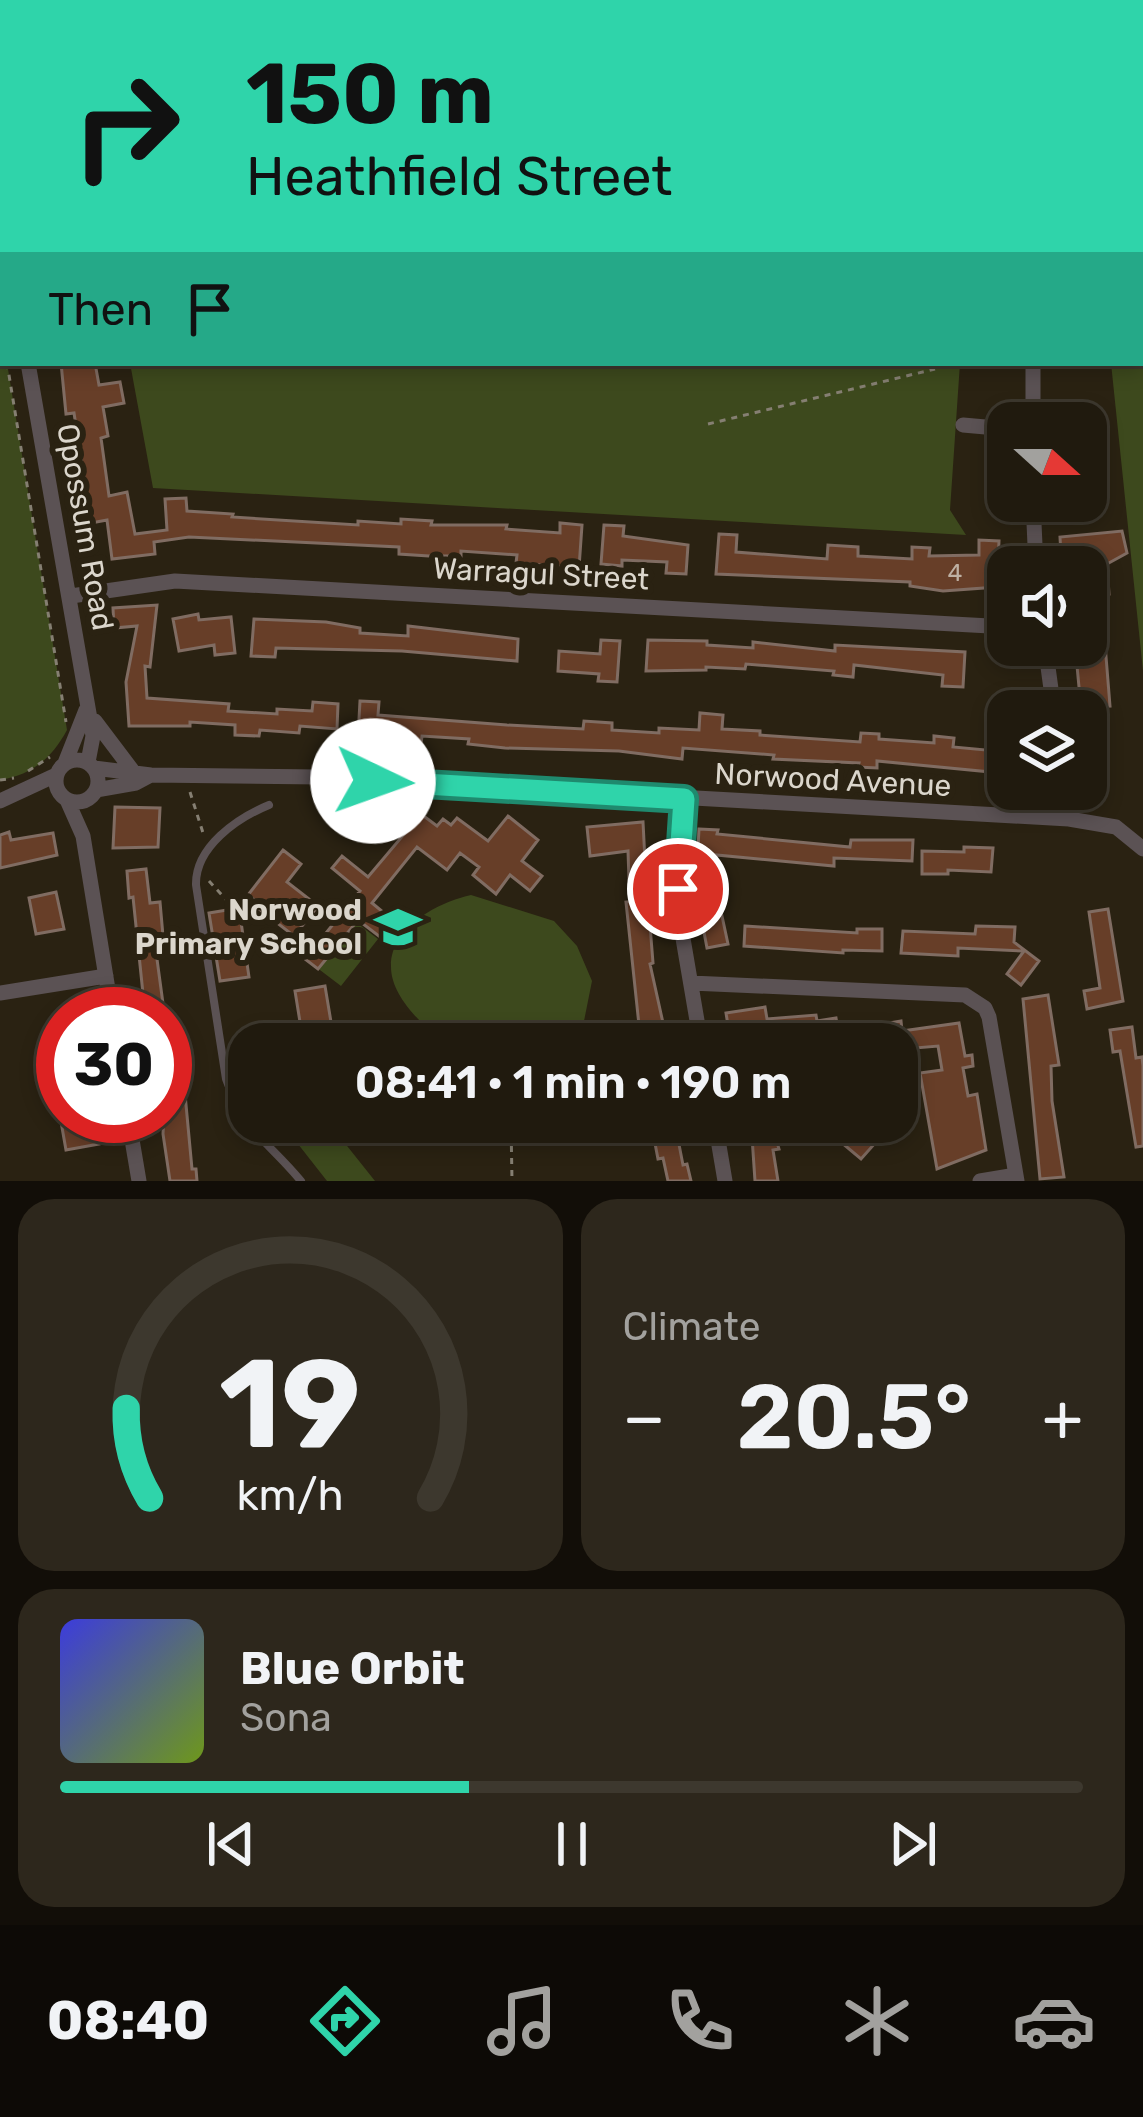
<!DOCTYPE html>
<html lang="en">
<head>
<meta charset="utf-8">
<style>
  :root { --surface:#201a0e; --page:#2d271c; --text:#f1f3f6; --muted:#a2a19e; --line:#3d382e; --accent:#2fd4aa }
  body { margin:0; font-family:Rubik,sans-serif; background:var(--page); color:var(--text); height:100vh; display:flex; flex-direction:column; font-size:45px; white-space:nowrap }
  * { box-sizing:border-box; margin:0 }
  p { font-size:39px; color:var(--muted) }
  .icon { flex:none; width:66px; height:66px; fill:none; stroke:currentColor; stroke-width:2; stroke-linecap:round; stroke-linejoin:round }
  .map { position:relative; height:1181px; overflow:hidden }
  .sheet { display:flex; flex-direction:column; gap:18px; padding:18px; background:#120e08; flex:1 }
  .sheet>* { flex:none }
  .top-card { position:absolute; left:0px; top:0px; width:1143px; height:366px; box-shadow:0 6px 18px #0003,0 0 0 3px var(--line); background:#2fd4aa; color:#111; overflow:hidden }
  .needle { width:78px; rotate:111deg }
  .tools { position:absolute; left:987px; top:402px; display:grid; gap:24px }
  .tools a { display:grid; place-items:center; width:120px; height:120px; border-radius:24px; background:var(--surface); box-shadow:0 6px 18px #0003,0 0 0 3px var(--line); font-size:60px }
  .speed { position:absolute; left:36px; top:987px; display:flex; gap:24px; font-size:60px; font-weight:700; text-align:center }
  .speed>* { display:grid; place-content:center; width:156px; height:156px; border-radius:50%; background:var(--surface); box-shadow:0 6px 18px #0003,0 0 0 3px var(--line); line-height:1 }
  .speed .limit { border:18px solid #d22; background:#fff; color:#111 }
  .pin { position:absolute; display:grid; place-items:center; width:102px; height:102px; color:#fff; margin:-51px; border:6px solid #fff; border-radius:50%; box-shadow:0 3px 12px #0007 }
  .me { position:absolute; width:132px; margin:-66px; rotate:93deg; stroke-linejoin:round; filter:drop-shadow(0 0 9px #0008) }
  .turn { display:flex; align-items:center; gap:42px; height:252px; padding:0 48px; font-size:54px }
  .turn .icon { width:156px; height:156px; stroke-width:2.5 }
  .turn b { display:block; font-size:84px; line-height:102px }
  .then { display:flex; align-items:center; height:114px; padding:0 48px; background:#0003; gap:24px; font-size:45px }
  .big { font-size:90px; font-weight:600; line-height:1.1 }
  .sheet .widget { flex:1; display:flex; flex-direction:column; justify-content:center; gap:18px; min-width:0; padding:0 42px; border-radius:36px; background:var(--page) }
  .sheet .dial { align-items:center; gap:0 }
  .dial svg { height:312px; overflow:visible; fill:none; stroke:var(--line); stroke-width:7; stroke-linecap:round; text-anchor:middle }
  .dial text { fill:var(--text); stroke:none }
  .song { display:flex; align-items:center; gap:36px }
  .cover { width:144px; height:144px; border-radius:18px; background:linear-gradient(135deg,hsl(240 70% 55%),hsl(80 70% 35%)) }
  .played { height:12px; border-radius:6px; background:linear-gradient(90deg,var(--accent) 40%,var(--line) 40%) }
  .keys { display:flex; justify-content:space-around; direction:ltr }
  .heat { display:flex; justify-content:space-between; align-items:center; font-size:66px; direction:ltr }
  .sheet .tiles { flex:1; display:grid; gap:18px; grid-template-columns:1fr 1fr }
  .widget:last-child { grid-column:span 2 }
  .trip { position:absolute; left:228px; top:1023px; width:690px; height:120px; border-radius:36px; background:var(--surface); box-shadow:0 6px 18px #0003,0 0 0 3px var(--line); font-weight:600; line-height:120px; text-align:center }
  .tabs { display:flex; height:192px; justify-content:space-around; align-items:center; background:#0d0a06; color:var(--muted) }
  .tabs .icon { width:84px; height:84px }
  .tabs .current { color:var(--accent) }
  .tabs b { font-size:54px; color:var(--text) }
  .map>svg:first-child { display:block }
  .green { fill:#3d491d }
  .building { fill:#673e28; stroke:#806c62; stroke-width:3 }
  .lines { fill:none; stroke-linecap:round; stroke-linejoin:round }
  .path { stroke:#857f72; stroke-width:3; stroke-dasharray:6 6; stroke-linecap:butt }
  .lane { stroke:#5b5254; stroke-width:8 }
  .street { stroke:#5b5254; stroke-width:15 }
  .route-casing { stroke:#1f8a6e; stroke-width:30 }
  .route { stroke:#2fd4aa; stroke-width:21 }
  .labels { text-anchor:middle; stroke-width:12; stroke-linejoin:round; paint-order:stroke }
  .number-label { font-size:24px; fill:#beb0a3 }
  .street-label { font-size:30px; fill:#dbd6cc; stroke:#2a2212 }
  .poi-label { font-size:30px; font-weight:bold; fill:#dbd6cc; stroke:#2a2212; text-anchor:end }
</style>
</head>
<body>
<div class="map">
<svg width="1143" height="1181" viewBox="0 0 1143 1181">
  <rect width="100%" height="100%" fill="#2a2212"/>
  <path class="green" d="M 0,0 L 1143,0 L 1143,671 L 1111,363 L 1140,363 L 1140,3 L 3,3 L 3,72 Z
    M 0,321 L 3,363 L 7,363 L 67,730 C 52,758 32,775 0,780 Z
    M 130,363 L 960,363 L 950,510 L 966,535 L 153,488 Z
    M 471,895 L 554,921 L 577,946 L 592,981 L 583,1026 L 574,1044 L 447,1044 C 425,1028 391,997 391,967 C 390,927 439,902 471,895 Z
    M 353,920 L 378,939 L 341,986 L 316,967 Z
    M 298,1122 L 328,1122 L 375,1181 L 327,1181 L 287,1130 Z"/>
  <path class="building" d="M 61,363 L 95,363 L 99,385 L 120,382 L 124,403 L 103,407 L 108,436 L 101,438 L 109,496 L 127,492 L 135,534 L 167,530 L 165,499 L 186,498 L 187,511 L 233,514 L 232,517 L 358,525 L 358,521 L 401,524 L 401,519 L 432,521 L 431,525 L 507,525 L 506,529 L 560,533 L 560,523 L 582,525 L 579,568 L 516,563 L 517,555 L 461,551 L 461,556 L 429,556 L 399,554 L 399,547 L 189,537 L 154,542 L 155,554 L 112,559 L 107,520 L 91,523 L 74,413 L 66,414 Z
    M 604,525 L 624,526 L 623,536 L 688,545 L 686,574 L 666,573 L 667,562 L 622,560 L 622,566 L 601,564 Z
    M 1122,531 L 1127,553 L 1107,564 L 1109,594 L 1101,594 L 1110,706 L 1081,708 L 1075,645 L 1086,645 L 1086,567 L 1077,567 L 1076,554 L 1061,555 L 1060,537 Z
    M 719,534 L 737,535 L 736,552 L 827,559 L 828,545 L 858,547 L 858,556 L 912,559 L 912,547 L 930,548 L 929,556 L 979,555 L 979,540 L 999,541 L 997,587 L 943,591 L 910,586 L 910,582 L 716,574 Z
    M 157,605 L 150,667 L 145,666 L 147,698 L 229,704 L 228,711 L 277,714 L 277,709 L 312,711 L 313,702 L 338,704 L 337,729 L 300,726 L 299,733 L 260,730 L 259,736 L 235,735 L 235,725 L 190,722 L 190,726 L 129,726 L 126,682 L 137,626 L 114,628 L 113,608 Z
    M 198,614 L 199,620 L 231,617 L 235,653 L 215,655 L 214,645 L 179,651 L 173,619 Z
    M 254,619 L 326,622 L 360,628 L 360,633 L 408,636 L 408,626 L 518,639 L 517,661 L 402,651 L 276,648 L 275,657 L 251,656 Z
    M 601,640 L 620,641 L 617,682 L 598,681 L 599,674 L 558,671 L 559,651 L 600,654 Z
    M 648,640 L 707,641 L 707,645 L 753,648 L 753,642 L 835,651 L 835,645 L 965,652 L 963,687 L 942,686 L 943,675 L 854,665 L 853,677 L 833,675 L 834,671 L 746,664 L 745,669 L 706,667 L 706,670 L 646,671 Z
    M 360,701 L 379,702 L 378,715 L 507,725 L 583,729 L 584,721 L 612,723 L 612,730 L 659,733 L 659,728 L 699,730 L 700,713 L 723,715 L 722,729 L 760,731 L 760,735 L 860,742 L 861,733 L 879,734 L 879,739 L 934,743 L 934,736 L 954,738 L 953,747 L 1008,752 L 1008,770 L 991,766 L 991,772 L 877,761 L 877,768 L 858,767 L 859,763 L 773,759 L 774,755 L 683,748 L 682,759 L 619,751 L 505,748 L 468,744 L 469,739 L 422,736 L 421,744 L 391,742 L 358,737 Z
    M 115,807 L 160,808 L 158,847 L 113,848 Z
    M 421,814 L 437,826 L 443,819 L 451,825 L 457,818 L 488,841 L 508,816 L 538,840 L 522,861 L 542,876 L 530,891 L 510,875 L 496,894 L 473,875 L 479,867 L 460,853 L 447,870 L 417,847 L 372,903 L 401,927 L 388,943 L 358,920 L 318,969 L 305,959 L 360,891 L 332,868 L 342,856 L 368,877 Z
    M 643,822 L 646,880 L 629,880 L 628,851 L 590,856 L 587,827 Z
    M 699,829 L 718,830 L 717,834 L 850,847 L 851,840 L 913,840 L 912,861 L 834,858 L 834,866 L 716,855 L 715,868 L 697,867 Z
    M 9,832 L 11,840 L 53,833 L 57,855 L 0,868 L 0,835 Z
    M 964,847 L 993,848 L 991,872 L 948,870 L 948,874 L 922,874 L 922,851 L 964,852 Z
    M 283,850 L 301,864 L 287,882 L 318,906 L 294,936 L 255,906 L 261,905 L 248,895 Z
    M 146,869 L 150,903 L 160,902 L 163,936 L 154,937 L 164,1011 L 145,1013 L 133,897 L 129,898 L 127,871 Z
    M 56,892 L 64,929 L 36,934 L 29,898 Z
    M 648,900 L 653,963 L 650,964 L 667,1041 L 641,1044 L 626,902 Z
    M 719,902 L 728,944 L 707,948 L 699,906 Z
    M 239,908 L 249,977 L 220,981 L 209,913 Z
    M 1108,909 L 1123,1001 L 1087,1009 L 1084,991 L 1100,988 L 1089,912 Z
    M 745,926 L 857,933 L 857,929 L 882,929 L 882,951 L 843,950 L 843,953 L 744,946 Z
    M 976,926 L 1015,927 L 1014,942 L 1039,961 L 1021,985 L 1007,974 L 1024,951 L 958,948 L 958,956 L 901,953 L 903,931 L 975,934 Z
    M 325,986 L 332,1028 L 342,1026 L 345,1044 L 287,1044 L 284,1024 L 300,1022 L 295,991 Z
    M 1048,995 L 1059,1065 L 1051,1066 L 1052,1101 L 1064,1177 L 1040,1179 L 1023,999 Z
    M 765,1007 L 767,1019 L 816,1015 L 817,1021 L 836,1018 L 837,1024 L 859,1022 L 860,1028 L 901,1021 L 902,1031 L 959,1023 L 965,1056 L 972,1055 L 973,1066 L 963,1068 L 968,1096 L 977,1094 L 986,1150 L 937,1169 L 920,1073 L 942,1070 L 938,1046 L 904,1049 L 903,1041 L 830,1044 L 829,1034 L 780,1044 L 731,1044 L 726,1013 Z
    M 1132,1027 L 1136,1058 L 1142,1057 L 1143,1066 L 1143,1146 L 1136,1147 L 1120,1051 L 1113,1052 L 1110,1030 Z
    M 185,1094 L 192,1169 L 196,1169 L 197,1181 L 170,1181 L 163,1134 L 165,1095 Z
    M 60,1116 L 94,1116 L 99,1144 L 66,1150 Z
    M 751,1122 L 771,1122 L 779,1149 L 773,1150 L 778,1181 L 755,1181 Z
    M 842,1122 L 855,1122 L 877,1141 L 861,1159 L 836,1138 L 840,1133 L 835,1130 Z
    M 676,1129 L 683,1165 L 687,1164 L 691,1181 L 668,1181 L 663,1158 L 658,1159 L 653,1133 Z"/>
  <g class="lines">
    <path class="path" d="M 38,3 L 38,0
      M 188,3 L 190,0
      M 1140,198 L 1143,208
      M 0,323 L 3,341
      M 7,363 L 66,722
      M 708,424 L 935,369
      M 28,771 L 50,757
      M 0,780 L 14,778
      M 190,792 L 204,836
      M 209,881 L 231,905
      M 511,1122 L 512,1181"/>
    <path class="lane" d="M 269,805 C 237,818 195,847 196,885 L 226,1079 C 245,1133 267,1140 301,1181"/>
    <path class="street" d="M 0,208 L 3,226
      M 28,363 L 93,736 L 88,762
      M 1033,363 L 1033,423
      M 963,425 L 1008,429
      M 1033,501 L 1036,567
      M 71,596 L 175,581 L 1008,627
      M 1045,645 L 1054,711
      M 95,721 L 132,770
      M56 781a21 21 0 1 1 42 0a21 21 0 1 1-42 0Z
      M 65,763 L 86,710
      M 94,768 L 151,775 L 321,777 L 1069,819 L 1116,827 L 1143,849
      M 1065,789 L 1069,819
      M 96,790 L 136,783 L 151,775
      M 684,799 L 679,915 L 701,1044
      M 67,800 L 83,836 L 112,1014
      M 0,801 L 56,775
      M 691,983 L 965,995 L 985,1008 L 989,1017 L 1017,1181
      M 0,993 L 106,976
      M 128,1116 L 139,1181
      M 715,1122 L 725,1181
      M 980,1181 L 1016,1175"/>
  </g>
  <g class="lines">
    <defs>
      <path id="route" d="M 373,781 L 684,799 L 678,889"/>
    </defs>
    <use href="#route" class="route-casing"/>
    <use href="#route" class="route"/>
  </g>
  <defs>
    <symbol id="school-bare" viewBox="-9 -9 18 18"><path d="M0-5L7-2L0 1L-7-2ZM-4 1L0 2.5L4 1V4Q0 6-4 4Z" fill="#2fd4aa" stroke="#2a2212" stroke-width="2.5" paint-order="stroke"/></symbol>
  </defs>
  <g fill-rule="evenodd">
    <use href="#school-bare" x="365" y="894" width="66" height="66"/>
  </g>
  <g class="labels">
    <g class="number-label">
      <text x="955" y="581">4</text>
    </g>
    <g class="street-label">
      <text transform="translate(85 527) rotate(80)" y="10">Opossum Road</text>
      <text transform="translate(541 574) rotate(3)" y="10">Warragul Street</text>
      <text transform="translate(833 780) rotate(3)" y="10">Norwood Avenue</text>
    </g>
    <g class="poi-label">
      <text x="362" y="920">Norwood<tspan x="362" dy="34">Primary School</tspan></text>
    </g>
  </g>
</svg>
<div class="tools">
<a><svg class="needle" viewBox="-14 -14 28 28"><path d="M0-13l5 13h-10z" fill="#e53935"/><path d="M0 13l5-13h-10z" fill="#a2a19e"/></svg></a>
<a><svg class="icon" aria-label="sound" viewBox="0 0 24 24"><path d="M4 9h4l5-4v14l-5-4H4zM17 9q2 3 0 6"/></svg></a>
<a><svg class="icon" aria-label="layers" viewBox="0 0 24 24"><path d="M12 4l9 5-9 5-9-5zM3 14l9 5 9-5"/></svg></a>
</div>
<div class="speed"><div class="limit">30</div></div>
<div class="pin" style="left:678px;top:889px;background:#d93025"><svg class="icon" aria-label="arrive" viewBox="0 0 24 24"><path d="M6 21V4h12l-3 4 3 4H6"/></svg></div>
<svg class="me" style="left:373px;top:781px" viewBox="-20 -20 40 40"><circle r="19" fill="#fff"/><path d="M0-13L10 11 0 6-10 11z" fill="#2fd4aa"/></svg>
<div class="trip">08:41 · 1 min · 190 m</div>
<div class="top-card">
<div class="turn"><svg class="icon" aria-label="right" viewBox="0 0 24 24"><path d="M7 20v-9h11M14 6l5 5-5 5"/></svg><div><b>150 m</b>Heathfield Street</div></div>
<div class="then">Then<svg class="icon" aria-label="arrive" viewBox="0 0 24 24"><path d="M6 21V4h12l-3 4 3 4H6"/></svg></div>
</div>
</div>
<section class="sheet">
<div class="tiles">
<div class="widget dial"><svg viewBox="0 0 100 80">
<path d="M14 69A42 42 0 1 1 86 69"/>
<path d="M14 69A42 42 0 0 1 8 46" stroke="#2fd4aa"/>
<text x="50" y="56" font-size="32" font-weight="700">19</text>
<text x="50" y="72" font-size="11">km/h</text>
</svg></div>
<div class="widget"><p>Climate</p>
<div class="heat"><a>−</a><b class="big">20.5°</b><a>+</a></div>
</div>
<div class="widget">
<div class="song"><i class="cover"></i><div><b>Blue Orbit</b><p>Sona</p></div></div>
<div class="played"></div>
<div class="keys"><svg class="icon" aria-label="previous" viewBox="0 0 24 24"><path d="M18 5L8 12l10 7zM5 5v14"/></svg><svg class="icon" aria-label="pause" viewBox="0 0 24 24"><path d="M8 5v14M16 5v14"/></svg><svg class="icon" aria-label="next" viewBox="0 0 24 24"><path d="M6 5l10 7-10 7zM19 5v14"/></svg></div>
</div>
</div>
</section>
<nav class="tabs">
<b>08:40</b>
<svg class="icon current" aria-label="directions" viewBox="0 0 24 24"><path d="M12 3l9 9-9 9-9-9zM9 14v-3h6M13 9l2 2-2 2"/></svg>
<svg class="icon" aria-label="music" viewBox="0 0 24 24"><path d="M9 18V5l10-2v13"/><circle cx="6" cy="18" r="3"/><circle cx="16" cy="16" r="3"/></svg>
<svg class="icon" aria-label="phone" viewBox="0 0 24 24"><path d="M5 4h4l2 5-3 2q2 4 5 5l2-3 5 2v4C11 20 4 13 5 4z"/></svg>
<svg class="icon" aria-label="climate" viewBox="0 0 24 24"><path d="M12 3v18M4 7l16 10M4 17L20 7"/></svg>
<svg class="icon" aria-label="car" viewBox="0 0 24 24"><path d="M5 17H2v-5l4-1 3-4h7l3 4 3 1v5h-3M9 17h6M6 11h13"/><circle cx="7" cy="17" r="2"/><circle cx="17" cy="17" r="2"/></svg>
</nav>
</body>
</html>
